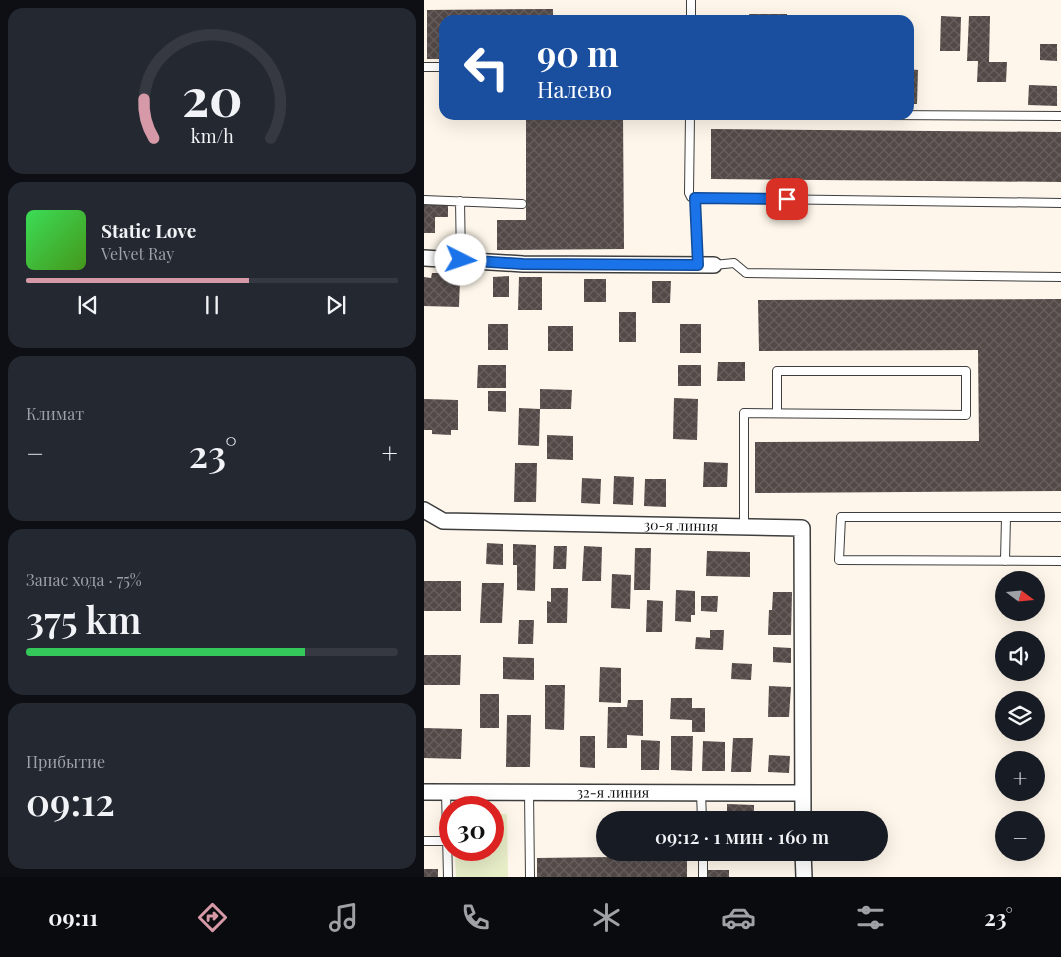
<!DOCTYPE html>
<html lang="ru">
<head>
<meta charset="utf-8">
<style>
  :root { --surface:#171b24; --page:#242831; --text:#f1f3f6; --muted:#9ea1a6; --line:#363941; --accent:#d599a8 }
  body { margin:0; font-family:"Playfair Display",serif; background:var(--page); color:var(--text); height:100vh; display:flex; flex-direction:column; font-size:19px; white-space:nowrap }
  * { box-sizing:border-box; margin:0 }
  p { font-size:16px; color:var(--muted) }
  .icon { flex:none; width:28px; height:28px; fill:none; stroke:currentColor; stroke-width:2; stroke-linecap:round; stroke-linejoin:round }
  .map { position:relative; flex:1; overflow:hidden }
  .sheet { display:flex; flex-direction:column; gap:8px; padding:8px; background:#0d0f14; width:424px }
  .sheet>* { flex:none }
  .banner { position:absolute; left:15px; top:15px; width:475px; height:105px; border-radius:15px; box-shadow:0 5px 20px #0002; background:#1a4fa0; color:#fff; overflow:hidden }
  .needle { width:32px; rotate:106deg }
  .fabs { position:absolute; left:571px; top:571px; display:grid; gap:10px }
  .fabs a { display:grid; place-items:center; width:50px; height:50px; border-radius:50%; background:var(--surface); box-shadow:0 5px 20px #0002; font-size:25px }
  .speed { position:absolute; left:15px; top:796px; display:flex; gap:10px; font-size:25px; font-weight:700; text-align:center }
  .speed>* { display:grid; place-content:center; width:65px; height:65px; border-radius:50%; background:var(--surface); box-shadow:0 5px 20px #0002; line-height:1 }
  .speed .limit { border:8px solid #d22; background:#fff; color:#111 }
  .pin { position:absolute; display:grid; place-items:center; width:42px; height:42px; color:#fff; margin:-21px; border-radius:10px; box-shadow:0 2px 8px #0006 }
  .me { position:absolute; width:55px; margin:-28px; rotate:94deg; stroke-linejoin:round; filter:drop-shadow(0 0 4px #0008) }
  .turn { display:flex; align-items:center; gap:18px; height:105px; padding:0 15px; font-size:22px }
  .turn .icon { width:65px; height:65px; stroke-width:2.5 }
  .turn b { display:block; font-size:35px; line-height:42px }
  .big { font-size:38px; font-weight:600; line-height:1.1 }
  .sheet .card { flex:1; display:flex; flex-direction:column; justify-content:center; gap:8px; min-width:0; padding:0 18px; border-radius:15px; background:var(--page) }
  .sheet .dial { align-items:center; gap:0 }
  .dial svg { height:130px; overflow:visible; fill:none; stroke:var(--line); stroke-width:7; stroke-linecap:round; text-anchor:middle }
  .dial text { fill:var(--text); stroke:none }
  .song { display:flex; align-items:center; gap:15px }
  .cover { width:60px; height:60px; border-radius:8px; background:linear-gradient(135deg,hsl(130 70% 55%),hsl(100 70% 35%)) }
  .played { height:5px; border-radius:2px; background:linear-gradient(90deg,var(--accent) 60%,var(--line) 60%) }
  .keys { display:flex; justify-content:space-around; direction:ltr }
  .heat { display:flex; justify-content:space-between; align-items:center; font-size:28px; direction:ltr }
  .charge { height:8px; border-radius:4px; background:linear-gradient(90deg,#34c759 75%,var(--line) 0) }
  .trip { position:absolute; left:172px; top:811px; width:292px; height:50px; border-radius:25px; background:var(--surface); box-shadow:0 5px 20px #0002; font-weight:600; line-height:50px; text-align:center }
  .tabs { display:flex; height:80px; justify-content:space-around; align-items:center; background:#090b0e; color:var(--muted) }
  .tabs .icon { width:35px; height:35px }
  .tabs .on { color:var(--accent) }
  .tabs b { font-size:22px; color:var(--text) }
  main { display:flex; flex:1; min-height:0 }
  .map>svg:first-child { display:block }
  .pitch { fill:#e7edc7 }
  .building { fill:url(#building-cross-hatch) }
  .lines { fill:none; stroke-linecap:round; stroke-linejoin:round }
  .service-casing { stroke:#3e3e3e; stroke-width:10 }
  .minor-casing { stroke:#3e3e3e; stroke-width:18 }
  .service { stroke:#fff; stroke-width:8 }
  .minor { stroke:#fff; stroke-width:15 }
  .route-casing { stroke:#114b97; stroke-width:12 }
  .route { stroke:#1a73e8; stroke-width:9 }
  .labels { text-anchor:middle; stroke-width:5; stroke-linejoin:round; paint-order:stroke }
  .street-label { font-size:14px; fill:#0b0b0b; stroke:#fff }
</style>
</head>
<body>
<main>
<section class="sheet">
<div class="card dial"><svg viewBox="0 0 100 80">
<path d="M14 69A42 42 0 1 1 86 69"/>
<path d="M14 69A42 42 0 0 1 8 45" stroke="#d599a8"/>
<text x="50" y="56" font-size="32" font-weight="700">20</text>
<text x="50" y="72" font-size="11">km/h</text>
</svg></div>
<div class="card">
<div class="song"><i class="cover"></i><div><b>Static Love</b><p>Velvet Ray</p></div></div>
<div class="played"></div>
<div class="keys"><svg class="icon" aria-label="previous" viewBox="0 0 24 24"><path d="M18 5L8 12l10 7zM5 5v14"/></svg><svg class="icon" aria-label="pause" viewBox="0 0 24 24"><path d="M8 5v14M16 5v14"/></svg><svg class="icon" aria-label="next" viewBox="0 0 24 24"><path d="M6 5l10 7-10 7zM19 5v14"/></svg></div>
</div>
<div class="card"><p>Климат</p>
<div class="heat"><a>−</a><b class="big">23°</b><a>+</a></div>
</div>
<div class="card"><p>Запас хода · 75%</p><b class="big">375 km</b><div class="charge"></div></div>
<div class="card"><p>Прибытие</p><b class="big">09:12</b></div>
</section>
<div class="map">
<svg width="638" height="877" viewBox="0 0 638 877">
  <defs>
    <pattern id="building-cross-hatch" width="8" height="8" patternUnits="userSpaceOnUse" patternTransform="scale(1.25)"><rect width="8" height="8" fill="#534a48"/><path d="M0 0l8 8M0 8l8-8" fill="none" stroke="#67605e"/></pattern>
  </defs>
  <rect width="100%" height="100%" fill="#fef6ea"/>
  <path class="pitch" d="M 69,814 L 83,814 L 84,877 L 32,877 L 31,850 L 69,850 Z"/>
  <path class="building" d="M 129,9 L 129,20 L 20,20 L 20,59 L 3,59 L 3,10 Z
    M 325,14 L 363,14 L 363,20 L 325,20 Z
    M 450,15 L 467,15 L 467,20 L 450,20 Z
    M 517,16 L 537,17 L 536,51 L 516,51 Z
    M 545,16 L 566,16 L 565,62 L 583,62 L 582,82 L 553,82 L 554,61 L 543,61 Z
    M 616,44 L 633,44 L 633,61 L 616,60 Z
    M 485,69 L 494,70 L 493,104 L 485,104 Z
    M 605,85 L 633,86 L 633,106 L 604,105 Z
    M 102,115 L 199,115 L 200,249 L 73,250 L 73,220 L 102,220 Z
    M 287,129 L 637,132 L 637,182 L 287,179 Z
    M 0,205 L 24,205 L 24,217 L 11,217 L 11,233 L 0,233 Z
    M 8,273 L 27,273 L 27,277 L 36,278 L 35,307 L 0,306 L 0,277 L 7,278 Z
    M 85,276 L 85,297 L 69,297 L 69,277 Z
    M 95,277 L 118,277 L 118,310 L 94,310 Z
    M 160,279 L 182,279 L 182,302 L 160,302 Z
    M 228,281 L 247,281 L 246,303 L 228,303 Z
    M 638,299 L 638,491 L 331,493 L 331,442 L 555,441 L 554,350 L 335,351 L 334,300 Z
    M 195,312 L 212,312 L 212,342 L 195,342 Z
    M 64,324 L 84,324 L 84,350 L 64,350 Z
    M 256,324 L 277,324 L 277,353 L 256,353 Z
    M 124,326 L 149,326 L 149,351 L 124,351 Z
    M 294,362 L 321,362 L 321,381 L 293,381 Z
    M 54,365 L 82,365 L 82,388 L 53,388 Z
    M 254,365 L 277,365 L 277,386 L 254,386 Z
    M 116,389 L 148,390 L 147,409 L 116,409 Z
    M 64,391 L 82,391 L 82,412 L 64,411 Z
    M 250,398 L 274,399 L 273,440 L 249,439 Z
    M 0,399 L 34,400 L 34,430 L 27,430 L 27,435 L 8,434 L 8,430 L 0,430 Z
    M 95,408 L 116,409 L 115,446 L 94,445 Z
    M 123,435 L 149,436 L 149,460 L 123,459 Z
    M 280,462 L 304,463 L 303,487 L 279,487 Z
    M 91,463 L 113,463 L 112,502 L 90,502 Z
    M 190,476 L 210,477 L 209,505 L 189,504 Z
    M 158,478 L 177,479 L 176,504 L 157,503 Z
    M 221,479 L 242,479 L 242,507 L 220,506 Z
    M 63,543 L 79,544 L 79,565 L 62,564 Z
    M 89,544 L 112,545 L 111,591 L 93,590 L 93,565 L 89,565 Z
    M 130,546 L 143,546 L 142,569 L 129,569 Z
    M 160,546 L 178,547 L 177,581 L 158,581 Z
    M 211,548 L 227,548 L 226,590 L 210,590 Z
    M 283,551 L 326,552 L 326,577 L 282,576 Z
    M 188,574 L 207,575 L 206,609 L 187,608 Z
    M 0,581 L 37,581 L 37,611 L 0,611 Z
    M 58,583 L 80,583 L 78,623 L 56,623 Z
    M 127,588 L 144,588 L 143,623 L 123,623 L 123,601 L 127,602 Z
    M 252,590 L 271,591 L 271,615 L 267,615 L 267,622 L 251,621 Z
    M 349,592 L 368,592 L 367,635 L 344,635 L 345,610 L 348,610 Z
    M 277,596 L 294,596 L 293,612 L 277,611 Z
    M 223,600 L 239,601 L 238,632 L 222,632 Z
    M 95,620 L 110,620 L 109,644 L 94,644 Z
    M 286,630 L 300,630 L 299,650 L 271,649 L 272,637 L 286,638 Z
    M 349,647 L 367,648 L 367,663 L 349,662 Z
    M 0,655 L 37,655 L 36,685 L 0,685 Z
    M 79,657 L 110,658 L 110,680 L 79,679 Z
    M 308,663 L 328,664 L 327,680 L 307,679 Z
    M 176,667 L 197,668 L 197,703 L 175,702 Z
    M 121,685 L 141,685 L 140,730 L 121,729 Z
    M 345,686 L 367,687 L 365,717 L 344,717 Z
    M 56,694 L 75,694 L 75,728 L 56,728 Z
    M 247,698 L 268,698 L 268,708 L 281,708 L 281,732 L 268,732 L 268,720 L 246,719 Z
    M 204,700 L 219,700 L 219,736 L 203,735 L 203,748 L 183,748 L 184,707 L 203,707 Z
    M 83,715 L 107,715 L 106,767 L 82,767 Z
    M 0,728 L 38,729 L 37,759 L 0,758 Z
    M 156,736 L 171,736 L 171,768 L 156,767 Z
    M 247,736 L 269,736 L 268,771 L 247,770 Z
    M 309,738 L 329,738 L 327,772 L 307,772 Z
    M 217,740 L 236,741 L 235,770 L 217,770 Z
    M 279,741 L 301,742 L 301,771 L 278,771 Z
    M 345,755 L 366,756 L 365,773 L 344,772 Z
    M 303,804 L 330,805 L 330,820 L 303,820 Z
    M 340,817 L 365,817 L 365,820 L 340,820 Z
    M 282,852 L 300,852 L 300,860 L 281,860 Z
    M 263,856 L 263,877 L 113,877 L 113,858 Z
    M 0,869 L 14,869 L 14,877 L 0,877 Z
    M 283,870 L 305,870 L 305,877 L 283,877 Z"/>
  <g class="lines">
    <defs>
      <path id="service" d="M 267,20 L 267,0
        M 0,67 L 20,67
        M 266,115 L 265,193 L 267,197 L 271,198 L 638,203
        M 460,115 L 638,116
        M 271,198 L 274,265
        M 0,200 L 98,204
        M 36,201 L 37,260
        M 290,265 L 310,263 L 322,273 L 638,277
        M 638,517 L 417,517 L 415,560 L 638,561
        M 320,527 L 320,413 L 542,415 L 542,371 L 353,371 L 353,413
        M 581,561 L 582,517
        M 22,792 L 24,877
        M 105,792 L 106,877
        M 277,792 L 278,820
        M 0,841 L 23,841
        M 279,852 L 279,877"/>
      <g id="minor">
        <path d="M 0,258 L 99,264 L 290,265"/>
        <path id="s1" d="M 0,510 L 19,521 L 378,528 L 379,820"/>
        <path id="s2" d="M 0,792 L 378,793"/>
        <path d="M 379,852 L 380,877"/>
      </g>
    </defs>
    <use href="#service" class="service-casing"/>
    <use href="#minor" class="minor-casing"/>
    <use href="#service" class="service"/>
    <use href="#minor" class="minor"/>
  </g>
  <g class="lines">
    <defs>
      <path id="route" d="M 37,260 L 99,264 L 274,265 L 271,198 L 363,199"/>
    </defs>
    <use href="#route" class="route-casing"/>
    <use href="#route" class="route"/>
  </g>
  <g class="labels">
    <g class="street-label">
      <text dy="5" stroke="none"><textPath href="#s1" startOffset="260">30-я линия</textPath></text>
      <text dy="5" stroke="none"><textPath href="#s2" startOffset="189">32-я линия</textPath></text>
    </g>
  </g>
</svg>
<div class="fabs">
<a><svg class="needle" viewBox="-14 -14 28 28"><path d="M0-13l5 13h-10z" fill="#e53935"/><path d="M0 13l5-13h-10z" fill="#9ea1a6"/></svg></a>
<a><svg class="icon" aria-label="sound" viewBox="0 0 24 24"><path d="M4 9h4l5-4v14l-5-4H4zM17 9q2 3 0 6"/></svg></a>
<a><svg class="icon" aria-label="layers" viewBox="0 0 24 24"><path d="M12 4l9 5-9 5-9-5zM3 14l9 5 9-5"/></svg></a>
<a>+</a>
<a>−</a>
</div>
<div class="speed"><div class="limit">30</div></div>
<div class="pin" style="left:363px;top:199px;background:#d93025"><svg class="icon" aria-label="arrive" viewBox="0 0 24 24"><path d="M6 21V4h12l-3 4 3 4H6"/></svg></div>
<svg class="me" style="left:37px;top:260px" viewBox="-20 -20 40 40"><circle r="19" fill="#fff"/><path d="M0-13L10 11 0 6-10 11z" fill="#1a73e8"/></svg>
<div class="trip">09:12 · 1 мин · 160 m</div>
<div class="banner">
<div class="turn"><svg class="icon" aria-label="left" viewBox="0 0 24 24"><path d="M17 20v-9H6M10 6l-5 5 5 5"/></svg><div><b>90 m</b>Налево</div></div>
</div>
</div>
</main>
<nav class="tabs">
<b>09:11</b>
<svg class="icon on" aria-label="directions" viewBox="0 0 24 24"><path d="M12 3l9 9-9 9-9-9zM9 14v-3h6M13 9l2 2-2 2"/></svg>
<svg class="icon" aria-label="music" viewBox="0 0 24 24"><path d="M9 18V5l10-2v13"/><circle cx="6" cy="18" r="3"/><circle cx="16" cy="16" r="3"/></svg>
<svg class="icon" aria-label="phone" viewBox="0 0 24 24"><path d="M5 4h4l2 5-3 2q2 4 5 5l2-3 5 2v4C11 20 4 13 5 4z"/></svg>
<svg class="icon" aria-label="climate" viewBox="0 0 24 24"><path d="M12 3v18M4 7l16 10M4 17L20 7"/></svg>
<svg class="icon" aria-label="car" viewBox="0 0 24 24"><path d="M5 17H2v-5l4-1 3-4h7l3 4 3 1v5h-3M9 17h6M6 11h13"/><circle cx="7" cy="17" r="2"/><circle cx="17" cy="17" r="2"/></svg>
<svg class="icon" aria-label="filters" viewBox="0 0 24 24"><path d="M4 7h16M4 17h16"/><circle cx="9" cy="7" r="2"/><circle cx="15" cy="17" r="2"/></svg>
<b>23°</b>
</nav>
</body>
</html>
